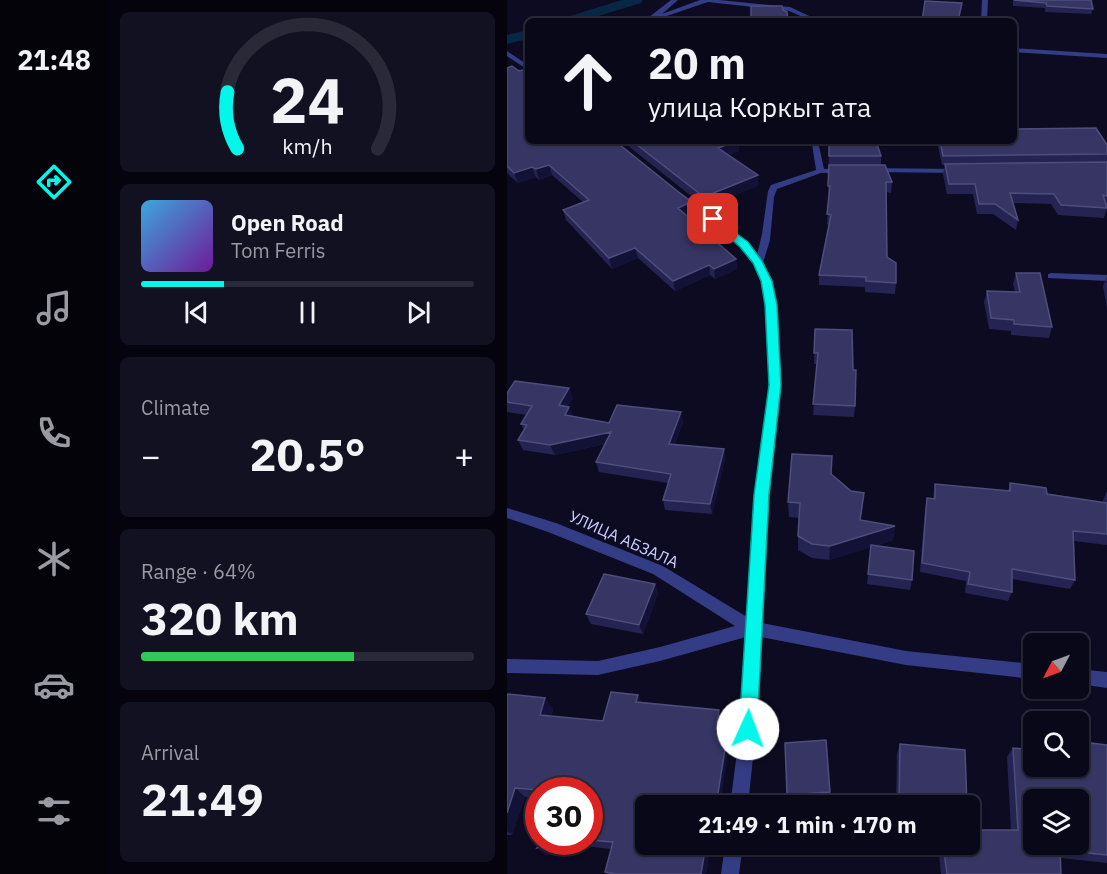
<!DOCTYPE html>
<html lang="en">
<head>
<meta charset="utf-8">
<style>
  :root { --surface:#090819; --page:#121122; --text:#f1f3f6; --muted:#999aa2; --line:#292938; --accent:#00f7ea }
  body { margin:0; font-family:"IBM Plex Sans",sans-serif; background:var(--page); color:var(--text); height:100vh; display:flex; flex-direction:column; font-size:22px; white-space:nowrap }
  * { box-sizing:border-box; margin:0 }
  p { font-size:20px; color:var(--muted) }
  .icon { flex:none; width:33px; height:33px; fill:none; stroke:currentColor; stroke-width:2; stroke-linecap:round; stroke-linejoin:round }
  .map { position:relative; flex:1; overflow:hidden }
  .sheet { display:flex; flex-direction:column; gap:12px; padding:12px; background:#05040e; width:399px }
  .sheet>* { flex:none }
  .top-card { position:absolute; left:18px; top:18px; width:492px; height:126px; border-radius:9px; box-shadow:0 2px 4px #0004,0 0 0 2px var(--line); background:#090819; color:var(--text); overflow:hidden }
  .needle { width:39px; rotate:229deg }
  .fabs { position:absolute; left:516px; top:633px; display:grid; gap:12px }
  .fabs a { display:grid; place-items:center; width:66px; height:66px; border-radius:9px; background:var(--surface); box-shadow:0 2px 4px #0004,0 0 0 2px var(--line); font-size:30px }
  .speed { position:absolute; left:18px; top:777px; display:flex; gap:12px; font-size:30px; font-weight:700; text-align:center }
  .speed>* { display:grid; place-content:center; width:78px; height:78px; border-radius:50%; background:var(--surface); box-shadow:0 2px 4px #0004,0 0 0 2px var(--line); line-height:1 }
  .speed .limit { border:9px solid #d22; background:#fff; color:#111 }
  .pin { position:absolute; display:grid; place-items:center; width:51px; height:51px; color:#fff; margin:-26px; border-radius:12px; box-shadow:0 3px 9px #0006 }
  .me { position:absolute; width:66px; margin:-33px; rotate:2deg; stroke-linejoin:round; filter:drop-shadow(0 0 4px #0008) }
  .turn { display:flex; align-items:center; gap:21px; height:126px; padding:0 24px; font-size:27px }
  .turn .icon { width:78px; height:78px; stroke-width:2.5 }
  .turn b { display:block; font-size:42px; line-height:51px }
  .big { font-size:45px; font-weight:700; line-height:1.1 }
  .sheet .tile { flex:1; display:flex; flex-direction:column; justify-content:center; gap:9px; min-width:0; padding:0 21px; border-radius:9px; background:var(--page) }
  .sheet .dial { align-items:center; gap:0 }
  .dial svg { height:156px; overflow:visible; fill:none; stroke:var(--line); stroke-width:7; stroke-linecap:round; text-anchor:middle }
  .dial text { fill:var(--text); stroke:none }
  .song { display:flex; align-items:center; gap:18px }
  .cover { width:72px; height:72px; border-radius:9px; background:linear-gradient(135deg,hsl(200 70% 55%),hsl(280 70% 35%)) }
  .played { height:6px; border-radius:3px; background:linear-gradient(90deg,var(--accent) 25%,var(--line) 25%) }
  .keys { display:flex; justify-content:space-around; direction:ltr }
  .heat { display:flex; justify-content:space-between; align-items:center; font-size:33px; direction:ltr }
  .charge { height:9px; border-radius:4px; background:linear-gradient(90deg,#34c759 64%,var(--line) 0) }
  .trip { position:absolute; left:128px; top:795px; width:345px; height:60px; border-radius:9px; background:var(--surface); box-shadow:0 2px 4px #0004,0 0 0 2px var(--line); font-weight:700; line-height:60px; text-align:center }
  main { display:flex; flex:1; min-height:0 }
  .dock { display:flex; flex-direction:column; width:108px; justify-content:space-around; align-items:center; background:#04030a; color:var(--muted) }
  .dock .icon { width:42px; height:42px }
  .dock .on { color:var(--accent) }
  .dock b { font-size:27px; color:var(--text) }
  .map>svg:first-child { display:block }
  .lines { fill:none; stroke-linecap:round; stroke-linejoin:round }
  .canal { fill:#082744; fill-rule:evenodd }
  .street { fill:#333c84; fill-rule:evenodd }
  .wall { fill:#252351 }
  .shaded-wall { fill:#131236 }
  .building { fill:#373564; stroke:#4e4d7c; stroke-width:1.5; fill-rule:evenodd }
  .route { fill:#00f7ea; stroke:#00a198; stroke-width:1.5 }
  .labels { text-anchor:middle; stroke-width:6; stroke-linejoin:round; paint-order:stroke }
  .street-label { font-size:16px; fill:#ccceff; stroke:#0c0b21 }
</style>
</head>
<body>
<main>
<nav class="dock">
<b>21:48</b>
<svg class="icon on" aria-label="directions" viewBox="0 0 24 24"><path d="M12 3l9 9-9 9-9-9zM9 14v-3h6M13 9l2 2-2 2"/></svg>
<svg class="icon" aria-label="music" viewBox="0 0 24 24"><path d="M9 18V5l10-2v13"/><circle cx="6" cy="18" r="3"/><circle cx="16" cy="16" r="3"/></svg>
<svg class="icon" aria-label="phone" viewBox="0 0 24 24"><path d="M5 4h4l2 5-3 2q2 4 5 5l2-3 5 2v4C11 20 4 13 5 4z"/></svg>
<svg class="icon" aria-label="climate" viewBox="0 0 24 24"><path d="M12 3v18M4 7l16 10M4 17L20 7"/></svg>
<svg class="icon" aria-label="car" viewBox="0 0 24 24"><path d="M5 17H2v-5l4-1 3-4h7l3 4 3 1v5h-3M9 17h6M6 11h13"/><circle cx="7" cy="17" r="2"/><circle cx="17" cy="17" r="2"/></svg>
<svg class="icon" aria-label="filters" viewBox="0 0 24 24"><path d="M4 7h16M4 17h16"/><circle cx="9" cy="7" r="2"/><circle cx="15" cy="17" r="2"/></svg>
</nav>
<section class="sheet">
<div class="tile dial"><svg viewBox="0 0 100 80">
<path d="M14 69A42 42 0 1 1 86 69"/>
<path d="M14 69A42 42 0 0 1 9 40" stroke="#00f7ea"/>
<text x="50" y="56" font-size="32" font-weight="700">24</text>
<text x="50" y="72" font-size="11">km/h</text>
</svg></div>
<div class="tile">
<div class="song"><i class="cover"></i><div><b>Open Road</b><p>Tom Ferris</p></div></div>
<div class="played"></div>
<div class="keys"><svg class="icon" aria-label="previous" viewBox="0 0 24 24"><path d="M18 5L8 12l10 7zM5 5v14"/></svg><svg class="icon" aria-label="pause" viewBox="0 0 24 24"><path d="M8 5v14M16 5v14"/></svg><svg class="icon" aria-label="next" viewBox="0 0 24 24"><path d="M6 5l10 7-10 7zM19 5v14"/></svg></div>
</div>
<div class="tile"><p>Climate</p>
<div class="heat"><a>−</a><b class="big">20.5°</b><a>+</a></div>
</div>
<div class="tile"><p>Range · 64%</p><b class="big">320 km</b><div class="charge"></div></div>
<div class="tile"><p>Arrival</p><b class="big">21:49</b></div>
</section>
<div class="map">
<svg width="600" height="874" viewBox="0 0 600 874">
  <rect width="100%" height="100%" fill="#0c0b21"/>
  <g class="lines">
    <path class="canal" d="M 115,0 L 136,0 L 134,3 L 75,21 L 54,21 L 56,18 Z
      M 21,30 L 21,39 L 0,44 L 0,35 Z"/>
    <path class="street" d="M 164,0 L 171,0 L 155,14 L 193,0 L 212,0 L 283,7 L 313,21 L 305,21 L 282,11 L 201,2 L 145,21 L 137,21 Z
      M 475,0 L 481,0 L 480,21 L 474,21 Z
      M 507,48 L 600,54 L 600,58 L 507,52 Z
      M 0,51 L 21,65 L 21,70 L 0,56 Z
      M 305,144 L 312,146 L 317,169 L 338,169 L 342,171 L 338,173 L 314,173 L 270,189 L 267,197 L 263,240 L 256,263 L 265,281 L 269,305 L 274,385 L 261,495 L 255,623 L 399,651 L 526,664 L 526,679 L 399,665 L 254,637 L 249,729 L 241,806 L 223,806 L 233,729 L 239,637 L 153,661 L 91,675 L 0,673 L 0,659 L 91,661 L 153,647 L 228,626 L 146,574 L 41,532 L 0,518 L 0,508 L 49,523 L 156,566 L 240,617 L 249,495 L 262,385 L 259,305 L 255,281 L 247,264 L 234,247 L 219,233 L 167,195 L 174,193 L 225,229 L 250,255 L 255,234 L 261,191 L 264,185 L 309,170 Z
      M 361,168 L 452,169 L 456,171 L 452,173 L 364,172 L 361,172 Z
      M 544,273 L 600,275 L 600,281 L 541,278 L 541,274 Z
      M 572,669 L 600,672 L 600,688 L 572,684 Z
      M 218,844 L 236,844 L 232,874 L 214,874 Z"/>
  </g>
  <path class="wall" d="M 506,0 L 584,0 L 586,9 L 584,14 L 538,12 L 538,8 L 506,6 Z
    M 0,68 L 21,141 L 184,202 L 186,213 L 180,215 L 229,259 L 230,269 L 208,279 L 203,275 L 168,291 L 131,258 L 105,269 L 59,220 L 56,210 L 76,202 L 45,175 L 32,180 L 29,177 L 11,183 L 0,173 Z
    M 509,129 L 600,145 L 600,208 L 597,218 L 551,215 L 544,204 L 506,203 L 511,220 L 509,230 L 486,214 L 470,214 L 466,194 L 440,194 L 436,174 L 438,165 L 435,165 L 430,141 L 507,141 Z
    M 115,141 L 231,141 L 232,151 L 221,155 L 252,185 L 198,207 Z
    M 322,141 L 374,156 L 374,165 L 385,182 L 384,193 L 379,192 L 380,257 L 389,283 L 388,294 L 358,292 L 358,287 L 312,285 L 312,275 L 322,225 L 320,224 L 322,197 L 321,197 Z
    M 509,273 L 545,327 L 542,338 L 504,335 L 504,331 L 482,329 L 477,302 L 480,291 L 508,292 L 506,284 Z
    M 600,277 L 600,308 L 596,286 Z
    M 308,329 L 346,370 L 348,406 L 347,417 L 306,415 L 310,364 L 307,364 Z
    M 0,393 L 66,398 L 61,406 L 66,416 L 102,423 L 176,422 L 168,444 L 217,449 L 218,459 L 205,514 L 158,510 L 156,500 L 161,483 L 92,472 L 89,462 L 98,444 L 48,455 L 16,450 L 11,440 L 17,430 L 14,424 L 20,415 L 0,412 Z
    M 324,474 L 344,491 L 357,493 L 354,520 L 388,526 L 386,540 L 368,546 L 405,580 L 403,590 L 360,584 L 364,547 L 322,560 L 305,558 L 291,550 L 291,536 L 292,518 L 282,517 L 281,502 Z
    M 503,483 L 540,494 L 595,503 L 600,491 L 600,545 L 567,541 L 568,580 L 563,589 L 505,579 L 505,592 L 501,601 L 458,593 L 459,581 L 413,572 L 418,508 L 420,498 L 426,498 L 428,484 L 501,491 Z
    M 148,584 L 151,594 L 136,634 L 84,624 L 79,614 Z
    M 0,694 L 46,709 L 44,716 L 96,721 L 131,695 L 134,702 L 215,721 L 213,729 L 223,740 L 138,806 L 204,844 L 199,874 L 100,874 L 98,872 L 104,849 L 69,845 L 39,855 L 30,848 L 34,842 L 82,842 L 82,790 L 32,790 L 32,798 L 18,797 L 5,835 L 0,835 Z
    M 576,742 L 600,745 L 600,863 L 554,858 L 554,874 L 434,874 L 431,844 L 462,844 L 504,830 L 500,757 L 506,748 L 572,766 Z
    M 278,743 L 323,792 L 323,798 L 280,801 Z
    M 393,744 L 460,806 L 389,806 L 390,754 Z"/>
  <path class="shaded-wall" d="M 231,141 L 232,151 L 212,158 L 211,148 Z
    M 42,165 L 45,175 L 32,180 L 29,169 Z
    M 25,167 L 29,177 L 11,183 L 7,173 Z
    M 251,175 L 252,185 L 198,207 L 197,197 Z
    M 184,202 L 186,213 L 173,218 L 171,208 Z
    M 128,248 L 131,258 L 105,269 L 102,258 Z
    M 229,259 L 230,269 L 208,279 L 207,269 Z
    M 202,265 L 203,275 L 168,291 L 166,281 Z
    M 62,388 L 66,398 L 56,415 L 52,405 Z
    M 62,407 L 66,417 L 58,415 Z
    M 174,412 L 176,422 L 164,454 L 162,444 Z
    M 104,432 L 107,442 L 48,455 L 43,445 Z
    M 217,449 L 218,459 L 205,514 L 203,504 Z
    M 388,526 L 386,540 L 322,560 L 323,546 Z
    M 148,584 L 151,594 L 136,634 L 132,625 Z
    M 131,695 L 136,706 L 129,702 Z
    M 38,698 L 46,709 L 41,725 L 33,715 Z
    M 212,710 L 215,721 L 212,739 L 209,729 Z
    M 221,730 L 223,740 L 213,806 L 209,806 Z
    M 8,788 L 18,797 L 5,835 L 0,831 L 0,813 Z
    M 50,842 L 65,842 L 69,845 L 39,855 L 30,848 Z
    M 199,844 L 204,844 L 199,874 L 194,874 Z"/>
  <path class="building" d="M 507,0 L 584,0 L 586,9 L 540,6 L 539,3 Z
    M 418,1 L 455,3 L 451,21 L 415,21 Z
    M 244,6 L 275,6 L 276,10 L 280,12 L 281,21 L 244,21 Z
    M 5,66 L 12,71 L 21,69 L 21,141 L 108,141 L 184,202 L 171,208 L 229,259 L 207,269 L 202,265 L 166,281 L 128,248 L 102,258 L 56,210 L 82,200 L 42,165 L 29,169 L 25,167 L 7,173 L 0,166 L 0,68 Z
    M 507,124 L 509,129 L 589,128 L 600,145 L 600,154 L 436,156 L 433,141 L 507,141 Z
    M 125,141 L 230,141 L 211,148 L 251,175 L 197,197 Z
    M 322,141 L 369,141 L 374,156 L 322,156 Z
    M 600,162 L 600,196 L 596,195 L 600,208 L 554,205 L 547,194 L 503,193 L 511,220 L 488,204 L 472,204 L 468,184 L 442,184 L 438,164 Z
    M 322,165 L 378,165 L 385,182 L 379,182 L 380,257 L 389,263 L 389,283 L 359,281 L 359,277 L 312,275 L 324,215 L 320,214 L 323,186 L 321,186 Z
    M 509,273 L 533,273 L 545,327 L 507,324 L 507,320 L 484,318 L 480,291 L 513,292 Z
    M 308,329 L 345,330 L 346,370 L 349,370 L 348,406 L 306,404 L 311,353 L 307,353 Z
    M 8,381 L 62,388 L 52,405 L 62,407 L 58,415 L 102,423 L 110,405 L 174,412 L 162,444 L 217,449 L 203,504 L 156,500 L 164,474 L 89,462 L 104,432 L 43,445 L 11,440 L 20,425 L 14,424 L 25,406 L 0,402 L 0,393 Z
    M 285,454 L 325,456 L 324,474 L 344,491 L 357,493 L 353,520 L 388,526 L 323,546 L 305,544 L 291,536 L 293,503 L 281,502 Z
    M 503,483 L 539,488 L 540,494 L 600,503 L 600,534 L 566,531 L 568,580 L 505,569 L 505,592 L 461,584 L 463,572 L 415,563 L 420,498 L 428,499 L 428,484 L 503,491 Z
    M 364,545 L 407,551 L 405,580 L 361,574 Z
    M 97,574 L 148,584 L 132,625 L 79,614 Z
    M 104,692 L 131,695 L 129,702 L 212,710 L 209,729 L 221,730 L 209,806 L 138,806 L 138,844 L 199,844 L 194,874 L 109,874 L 98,872 L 106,842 L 82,840 L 82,790 L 32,790 L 8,788 L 0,813 L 0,694 L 38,698 L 33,715 L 96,721 Z
    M 572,732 L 575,732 L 576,742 L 600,745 L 600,855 L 553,850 L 554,874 L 440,874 L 436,844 L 462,844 L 462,830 L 511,830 L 506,748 L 526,750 L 526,766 L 572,766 ZM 526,800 L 572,800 L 572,844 L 526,844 Z
    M 319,740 L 323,792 L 280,795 L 278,743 Z
    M 393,744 L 458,750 L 460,806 L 423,806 L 392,802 Z
    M 34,842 L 50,842 L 30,848 Z"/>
  <path class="route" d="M 206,216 L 241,242 L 255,261 L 265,281 L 270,305 L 274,385 L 262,495 L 250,729 L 247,736 L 241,739 L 234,736 L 232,729 L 247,495 L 262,385 L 258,305 L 254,281 L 246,263 L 233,247 L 202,221 L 201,219 Z"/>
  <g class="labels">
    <g class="street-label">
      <text transform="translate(117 539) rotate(24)" y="6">УЛИЦА АБЗАЛА</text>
    </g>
  </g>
</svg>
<div class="fabs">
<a><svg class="needle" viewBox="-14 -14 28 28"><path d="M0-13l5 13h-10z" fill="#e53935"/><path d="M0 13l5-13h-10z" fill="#999aa2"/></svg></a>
<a><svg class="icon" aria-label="search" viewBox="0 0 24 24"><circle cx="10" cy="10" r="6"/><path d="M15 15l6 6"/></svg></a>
<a><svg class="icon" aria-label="layers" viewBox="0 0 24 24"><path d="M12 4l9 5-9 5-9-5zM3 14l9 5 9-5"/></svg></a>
</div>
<div class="speed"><div class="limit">30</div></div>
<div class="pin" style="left:206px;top:219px;background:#d93025"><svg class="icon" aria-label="arrive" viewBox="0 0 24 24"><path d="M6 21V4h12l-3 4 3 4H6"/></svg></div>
<svg class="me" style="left:241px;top:729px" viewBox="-20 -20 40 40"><circle r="19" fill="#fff"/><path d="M0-13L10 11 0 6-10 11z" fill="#00f7ea"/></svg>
<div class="trip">21:49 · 1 min · 170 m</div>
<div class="top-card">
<div class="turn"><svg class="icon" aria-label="ahead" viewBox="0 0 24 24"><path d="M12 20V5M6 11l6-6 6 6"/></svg><div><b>20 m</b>улица Коркыт ата</div></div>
</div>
</div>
</main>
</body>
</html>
